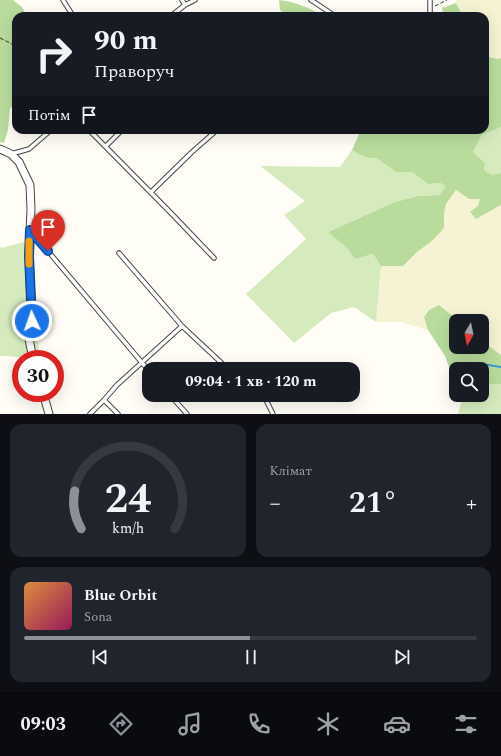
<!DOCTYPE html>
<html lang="uk">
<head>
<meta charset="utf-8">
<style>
  :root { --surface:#171b24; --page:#20242c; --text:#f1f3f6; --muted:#9ea1a6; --line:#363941; --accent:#8c9099 }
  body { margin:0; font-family:Spectral,serif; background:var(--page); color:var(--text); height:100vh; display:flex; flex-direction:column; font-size:15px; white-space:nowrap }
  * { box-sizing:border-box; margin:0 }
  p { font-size:13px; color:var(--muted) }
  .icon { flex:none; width:22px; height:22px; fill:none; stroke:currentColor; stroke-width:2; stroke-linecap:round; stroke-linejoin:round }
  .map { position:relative; height:414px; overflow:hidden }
  .details { display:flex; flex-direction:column; gap:10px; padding:10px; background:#0d0f14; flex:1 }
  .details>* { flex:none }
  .banner { position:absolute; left:12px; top:12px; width:477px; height:122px; border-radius:12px; box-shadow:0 4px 16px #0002; background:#171b24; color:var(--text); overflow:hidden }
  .needle { width:26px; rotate:189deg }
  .fabs { position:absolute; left:449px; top:314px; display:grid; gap:8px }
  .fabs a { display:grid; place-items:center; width:40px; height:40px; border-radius:8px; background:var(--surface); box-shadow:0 4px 16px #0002; font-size:20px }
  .speed { position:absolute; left:12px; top:350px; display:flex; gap:8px; font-size:20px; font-weight:700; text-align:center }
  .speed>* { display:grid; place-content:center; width:52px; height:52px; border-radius:50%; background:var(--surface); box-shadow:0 4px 16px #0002; line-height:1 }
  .speed .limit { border:6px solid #d22; background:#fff; color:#111 }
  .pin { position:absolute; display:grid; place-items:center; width:34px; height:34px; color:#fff; margin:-41px -17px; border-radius:50% 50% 50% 0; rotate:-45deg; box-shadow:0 0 4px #0007 }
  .pin .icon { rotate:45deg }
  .me { position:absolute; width:44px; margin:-22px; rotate:357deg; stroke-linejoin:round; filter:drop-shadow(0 0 3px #0008) }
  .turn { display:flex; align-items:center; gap:14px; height:84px; padding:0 16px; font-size:18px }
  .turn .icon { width:52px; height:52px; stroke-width:2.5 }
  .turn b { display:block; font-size:28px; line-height:34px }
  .then { display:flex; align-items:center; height:38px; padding:0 16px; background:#0003; gap:8px; font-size:15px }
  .big { font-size:30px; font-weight:700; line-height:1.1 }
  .details .card { flex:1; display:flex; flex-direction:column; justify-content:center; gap:6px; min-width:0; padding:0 14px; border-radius:12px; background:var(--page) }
  .details .dial { align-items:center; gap:0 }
  .dial svg { height:104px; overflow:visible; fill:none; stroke:var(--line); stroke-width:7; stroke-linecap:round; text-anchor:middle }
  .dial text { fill:var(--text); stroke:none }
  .song { display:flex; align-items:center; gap:12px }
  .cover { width:48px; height:48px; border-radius:6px; background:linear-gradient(135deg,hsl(30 70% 55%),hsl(330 70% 35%)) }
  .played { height:4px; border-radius:2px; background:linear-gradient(90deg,var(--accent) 50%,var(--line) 50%) }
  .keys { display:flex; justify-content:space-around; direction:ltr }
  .heat { display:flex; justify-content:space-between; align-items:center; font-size:22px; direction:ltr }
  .details .tiles { flex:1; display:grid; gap:10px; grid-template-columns:1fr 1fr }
  .card:last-child { grid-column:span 2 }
  .trip { position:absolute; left:142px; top:362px; width:218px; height:40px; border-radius:12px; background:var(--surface); box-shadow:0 4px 16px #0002; font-weight:700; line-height:40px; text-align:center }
  .menu { display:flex; height:64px; justify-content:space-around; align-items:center; background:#090b0e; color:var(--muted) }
  .menu .icon { width:28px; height:28px }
  .menu .on { color:var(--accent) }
  .menu b { font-size:18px; color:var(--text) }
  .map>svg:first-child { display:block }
  .farmland { fill:#f6f3d4 }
  .green { fill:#d5ebbd }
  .forest { fill:#b9dc9c }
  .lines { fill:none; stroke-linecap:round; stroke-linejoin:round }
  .stream { stroke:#3f96cf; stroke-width:2 }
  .service-casing { stroke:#444; stroke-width:5.5 }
  .minor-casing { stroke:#444; stroke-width:9 }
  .path { stroke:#333; stroke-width:1; stroke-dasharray:4 2; stroke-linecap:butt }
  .service { stroke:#fff; stroke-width:3.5 }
  .minor { stroke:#fff; stroke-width:7 }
  .route-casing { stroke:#114b97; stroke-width:10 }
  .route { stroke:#1a73e8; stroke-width:7 }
  .slow { stroke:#f59e0b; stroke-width:7 }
</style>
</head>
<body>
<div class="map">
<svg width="501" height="414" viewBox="0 0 501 414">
  <rect width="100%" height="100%" fill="#fffdf5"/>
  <path class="farmland" d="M 455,0 L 501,0 L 501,58 L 498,59 L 485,56 L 485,16 L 463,16 Z
    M 456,189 L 469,199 L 480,199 L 476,219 L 501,205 L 501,355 L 486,344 L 482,339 L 482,321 L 459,321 L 456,319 L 424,317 L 428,330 L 401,322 L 376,322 L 381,266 L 403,266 L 417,252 L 444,228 L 444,213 L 446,204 Z"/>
  <path class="green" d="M 501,127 L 501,173 L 492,175 L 484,170 L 485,163 L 473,152 L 482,135 Z
    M 352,150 L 358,154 L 369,158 L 376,158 L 396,172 L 412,172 L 428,184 L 441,183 L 447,187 L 439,195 L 418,196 L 395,202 L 328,232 L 348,249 L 355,259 L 373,254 L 381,266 L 376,322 L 354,307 L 331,313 L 294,343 L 246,294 L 306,239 L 284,215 L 305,201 L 260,166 L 340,167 Z
    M 33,240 L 34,282 L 37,315 L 39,359 L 8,356 L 0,356 L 0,245 L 1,248 Z
    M 482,384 L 501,384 L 501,414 L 458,414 L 463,395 L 482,395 Z"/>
  <path class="forest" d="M 0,0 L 13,0 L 22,7 L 27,16 L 16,16 L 16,105 L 10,108 L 8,130 L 4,143 L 0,142 Z
    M 279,0 C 293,1 311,8 323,16 L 287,16 L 280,10 Z
    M 456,3 L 463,16 L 444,16 L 442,8 Z
    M 485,56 L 498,59 L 501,58 L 501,127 L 482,135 L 473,152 L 485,163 L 484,170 L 492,175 L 501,173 L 501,205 L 476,219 L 470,212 L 478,206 L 480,199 L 469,199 L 456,190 L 446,204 L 444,213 L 444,228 L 433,240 L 417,252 L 403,266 L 381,266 L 373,254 L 355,259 L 348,249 L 328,232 L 395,202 L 418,196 L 439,195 L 446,187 L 441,183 L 428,184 L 412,172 L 396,172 L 376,158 L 369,158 L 358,154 L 352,150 L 361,130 L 485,130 Z
    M 439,305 L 459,321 L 456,321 L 456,347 L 482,347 L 482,339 L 486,344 L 501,355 L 501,384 L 482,384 L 482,369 L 456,369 L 456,379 L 449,377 L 449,367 L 445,356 L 428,330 L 424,317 L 429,310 Z"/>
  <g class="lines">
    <path class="stream" d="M 482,364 L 501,367"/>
    <defs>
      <path id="service" d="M 63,0 L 73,16
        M 182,0 L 185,5
        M 311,0 L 335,16
        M 171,16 L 185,5 L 195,0
        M 429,16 L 430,15 L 430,0
        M 89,130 L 169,211 L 214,258
        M 106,146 L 122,130
        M 11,154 L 29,149 L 51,130
        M 151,192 L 192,152 L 217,130
        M 31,231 L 149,371
        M 119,253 L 182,326 L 228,369
        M 170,395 L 187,414
        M 261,395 L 265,398 L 273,414
        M 104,400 L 118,414
        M 90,414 L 104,400 L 117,385 L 182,326"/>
      <path id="minor" d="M 0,149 L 11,154 L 19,162 L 30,185 L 31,209 L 29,256 L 32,321 L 29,339 L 33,359
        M 43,393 L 49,414"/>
    </defs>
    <use href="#service" class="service-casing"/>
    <use href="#minor" class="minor-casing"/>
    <path class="path" d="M 435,6 L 447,0
      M 0,38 L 16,46"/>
    <use href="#service" class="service"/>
    <use href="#minor" class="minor"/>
  </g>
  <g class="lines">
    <defs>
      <path id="route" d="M 32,321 L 29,256 L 30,230 L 48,251"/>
    </defs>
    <use href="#route" class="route-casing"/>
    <use href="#route" class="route"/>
    <path class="slow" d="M 29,264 L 29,241"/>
  </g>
</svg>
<div class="fabs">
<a><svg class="needle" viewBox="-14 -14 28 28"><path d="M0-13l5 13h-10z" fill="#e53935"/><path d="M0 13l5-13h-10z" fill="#9ea1a6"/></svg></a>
<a><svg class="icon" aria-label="search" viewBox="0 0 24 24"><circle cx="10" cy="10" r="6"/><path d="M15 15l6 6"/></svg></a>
</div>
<div class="speed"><div class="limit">30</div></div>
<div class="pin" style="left:48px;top:251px;background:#d93025"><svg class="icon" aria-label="arrive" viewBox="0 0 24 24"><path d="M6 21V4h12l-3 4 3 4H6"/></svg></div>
<svg class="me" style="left:32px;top:321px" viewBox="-20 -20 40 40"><circle r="17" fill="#1a73e8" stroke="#fff" stroke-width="3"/><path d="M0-11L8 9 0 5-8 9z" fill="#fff"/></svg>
<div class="trip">09:04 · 1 хв · 120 m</div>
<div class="banner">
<div class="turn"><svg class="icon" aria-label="right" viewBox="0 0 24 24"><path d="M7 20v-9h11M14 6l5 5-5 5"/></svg><div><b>90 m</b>Праворуч</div></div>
<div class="then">Потім<svg class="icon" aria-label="arrive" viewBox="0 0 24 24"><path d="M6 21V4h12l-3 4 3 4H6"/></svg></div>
</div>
</div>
<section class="details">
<div class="tiles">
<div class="card dial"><svg viewBox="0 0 100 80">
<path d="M14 69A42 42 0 1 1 86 69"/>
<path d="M14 69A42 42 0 0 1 9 40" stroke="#8c9099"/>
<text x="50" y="56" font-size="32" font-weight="700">24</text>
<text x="50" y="72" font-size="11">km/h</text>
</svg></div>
<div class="card"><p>Клімат</p>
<div class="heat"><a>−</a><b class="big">21°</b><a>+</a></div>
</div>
<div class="card">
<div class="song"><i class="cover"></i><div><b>Blue Orbit</b><p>Sona</p></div></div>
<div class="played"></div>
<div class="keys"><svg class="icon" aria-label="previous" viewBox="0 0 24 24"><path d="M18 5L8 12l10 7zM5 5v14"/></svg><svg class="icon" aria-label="pause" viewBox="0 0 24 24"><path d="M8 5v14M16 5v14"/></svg><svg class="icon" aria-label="next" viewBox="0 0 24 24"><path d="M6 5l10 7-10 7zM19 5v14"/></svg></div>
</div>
</div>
</section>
<nav class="menu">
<b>09:03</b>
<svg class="icon on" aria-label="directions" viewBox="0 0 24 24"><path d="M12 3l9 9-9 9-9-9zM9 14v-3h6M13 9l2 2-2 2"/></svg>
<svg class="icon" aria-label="music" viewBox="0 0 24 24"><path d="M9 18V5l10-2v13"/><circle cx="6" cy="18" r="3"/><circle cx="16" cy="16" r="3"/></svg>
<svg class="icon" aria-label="phone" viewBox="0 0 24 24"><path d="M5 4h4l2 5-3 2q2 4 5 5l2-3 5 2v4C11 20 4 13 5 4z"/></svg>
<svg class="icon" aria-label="climate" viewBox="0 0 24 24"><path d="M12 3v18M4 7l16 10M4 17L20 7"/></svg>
<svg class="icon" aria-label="car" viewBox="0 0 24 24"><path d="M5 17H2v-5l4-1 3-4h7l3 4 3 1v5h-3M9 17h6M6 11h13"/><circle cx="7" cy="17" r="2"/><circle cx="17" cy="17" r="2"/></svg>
<svg class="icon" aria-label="filters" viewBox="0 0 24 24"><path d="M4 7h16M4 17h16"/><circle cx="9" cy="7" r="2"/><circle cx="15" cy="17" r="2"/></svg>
</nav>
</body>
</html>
